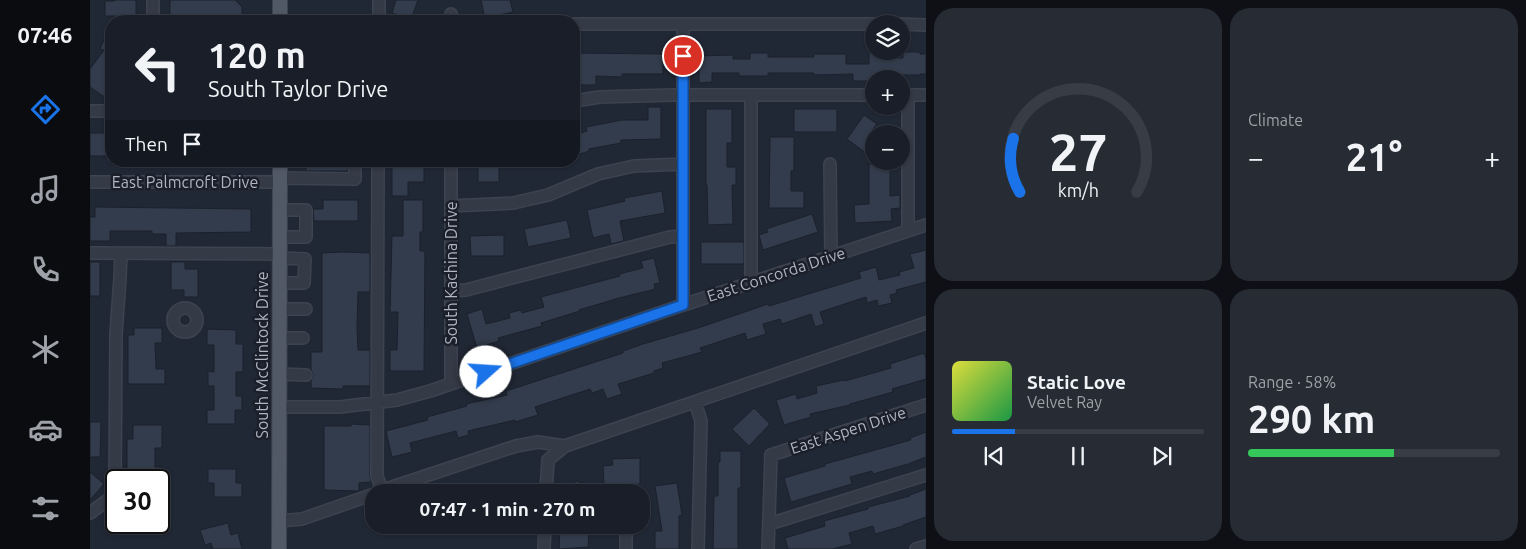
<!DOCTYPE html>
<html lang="en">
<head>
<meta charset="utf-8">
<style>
  :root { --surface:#191e28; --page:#262b34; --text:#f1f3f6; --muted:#9fa2a8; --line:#373c45; --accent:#1a73e8 }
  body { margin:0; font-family:Ubuntu,sans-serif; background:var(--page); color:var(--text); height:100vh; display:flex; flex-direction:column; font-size:19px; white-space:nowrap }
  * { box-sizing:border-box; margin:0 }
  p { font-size:16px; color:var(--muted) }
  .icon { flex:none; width:28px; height:28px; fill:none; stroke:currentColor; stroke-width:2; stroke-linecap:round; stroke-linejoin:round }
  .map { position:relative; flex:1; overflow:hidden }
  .drawer { display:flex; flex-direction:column; gap:8px; padding:8px; background:#0e1016; width:600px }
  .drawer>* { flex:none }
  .hud { position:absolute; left:15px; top:15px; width:475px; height:152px; border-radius:20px; box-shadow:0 1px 4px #0004,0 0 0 1px var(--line); background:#191e28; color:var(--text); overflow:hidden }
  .tools { position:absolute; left:775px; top:15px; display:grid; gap:10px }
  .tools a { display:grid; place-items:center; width:45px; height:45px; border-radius:50%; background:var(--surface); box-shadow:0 1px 4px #0004,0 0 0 1px var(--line); font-size:25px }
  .speed { position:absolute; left:15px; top:469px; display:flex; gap:10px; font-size:25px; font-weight:700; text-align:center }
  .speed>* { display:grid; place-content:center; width:65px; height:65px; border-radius:50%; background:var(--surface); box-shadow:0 1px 4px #0004,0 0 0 1px var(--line); line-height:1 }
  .speed .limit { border:2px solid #111; border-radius:8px; background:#fff; color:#111 }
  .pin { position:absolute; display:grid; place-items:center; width:42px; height:42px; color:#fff; margin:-21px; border:2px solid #fff; border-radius:50%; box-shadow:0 1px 5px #0007 }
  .me { position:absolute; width:55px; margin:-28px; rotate:71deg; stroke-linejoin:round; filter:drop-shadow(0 0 4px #0008) }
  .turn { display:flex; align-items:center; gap:18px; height:105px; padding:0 20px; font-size:22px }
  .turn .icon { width:65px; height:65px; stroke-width:2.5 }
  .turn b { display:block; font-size:35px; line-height:42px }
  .then { display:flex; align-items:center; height:48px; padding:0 20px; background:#0003; gap:10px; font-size:19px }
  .big { font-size:38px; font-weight:700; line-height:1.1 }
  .drawer .tile { flex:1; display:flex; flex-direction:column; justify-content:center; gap:8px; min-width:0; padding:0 18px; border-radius:20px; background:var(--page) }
  .drawer .dial { align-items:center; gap:0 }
  .dial svg { height:130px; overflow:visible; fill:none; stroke:var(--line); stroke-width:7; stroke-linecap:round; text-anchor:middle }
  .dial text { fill:var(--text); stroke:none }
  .song { display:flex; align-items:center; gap:15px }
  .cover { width:60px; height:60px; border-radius:8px; background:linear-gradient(135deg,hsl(60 70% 55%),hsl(140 70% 35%)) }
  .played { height:5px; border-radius:2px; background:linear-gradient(90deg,var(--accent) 25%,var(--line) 25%) }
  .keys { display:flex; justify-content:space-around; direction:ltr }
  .heat { display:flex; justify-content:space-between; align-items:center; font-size:28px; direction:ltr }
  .charge { height:8px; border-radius:4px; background:linear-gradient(90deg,#34c759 58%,var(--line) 0) }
  .drawer .tiles { flex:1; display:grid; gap:8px; grid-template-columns:repeat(2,1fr) }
  .trip { position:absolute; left:275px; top:484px; width:285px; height:50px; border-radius:20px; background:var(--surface); box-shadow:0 1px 4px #0004,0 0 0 1px var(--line); font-weight:700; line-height:50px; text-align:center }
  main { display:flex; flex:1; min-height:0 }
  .tabs { display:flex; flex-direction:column; width:90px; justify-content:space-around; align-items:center; background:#0a0c10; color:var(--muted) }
  .tabs .icon { width:35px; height:35px }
  .tabs .current { color:var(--accent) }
  .tabs b { font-size:22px; color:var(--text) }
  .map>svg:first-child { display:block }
  .building { fill:#333c4c; stroke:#1b212c }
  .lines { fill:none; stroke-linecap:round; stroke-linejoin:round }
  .minor-casing { stroke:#3d434f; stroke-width:14 }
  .major-casing { stroke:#3d434f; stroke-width:16 }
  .minor { stroke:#343a46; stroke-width:11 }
  .major { stroke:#525966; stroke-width:14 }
  .route-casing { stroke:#114b97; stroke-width:12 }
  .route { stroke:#1a73e8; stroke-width:9 }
  .labels { text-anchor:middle; stroke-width:5; stroke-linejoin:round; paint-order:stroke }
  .street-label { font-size:16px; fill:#aeb5c3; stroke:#1a1f2a }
</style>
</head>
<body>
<main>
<nav class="tabs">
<b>07:46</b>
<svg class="icon current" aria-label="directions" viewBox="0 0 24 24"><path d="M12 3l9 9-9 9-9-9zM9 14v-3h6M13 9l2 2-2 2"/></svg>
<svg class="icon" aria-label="music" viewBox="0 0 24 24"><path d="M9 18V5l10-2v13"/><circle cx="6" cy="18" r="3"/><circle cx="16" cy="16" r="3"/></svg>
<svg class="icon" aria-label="phone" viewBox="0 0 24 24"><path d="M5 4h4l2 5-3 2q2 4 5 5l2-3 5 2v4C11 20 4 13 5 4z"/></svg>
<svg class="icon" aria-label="climate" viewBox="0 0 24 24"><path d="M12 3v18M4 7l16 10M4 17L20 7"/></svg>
<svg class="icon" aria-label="car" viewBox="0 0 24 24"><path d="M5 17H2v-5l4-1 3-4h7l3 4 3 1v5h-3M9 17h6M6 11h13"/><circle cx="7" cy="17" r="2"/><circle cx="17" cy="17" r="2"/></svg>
<svg class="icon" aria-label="filters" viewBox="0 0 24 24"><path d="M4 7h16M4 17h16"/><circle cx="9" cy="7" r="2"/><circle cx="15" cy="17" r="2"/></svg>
</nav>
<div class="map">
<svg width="836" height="549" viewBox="0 0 836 549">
  <rect width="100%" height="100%" fill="#212835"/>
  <path class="building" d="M 25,0 L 46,0 L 46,16 L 15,16 L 15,1 L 25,1 Z
    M 80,0 L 145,0 L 152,7 L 152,21 L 80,20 Z
    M 306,0 L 328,0 L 321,19 L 302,13 Z
    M 391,0 L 420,0 L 423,12 L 395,18 Z
    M 21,23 L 21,91 L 16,98 L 0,87 L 0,69 L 14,50 L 10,49 Z
    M 779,51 L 792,51 L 792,58 L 813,58 L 813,52 L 830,52 L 830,54 L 836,54 L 836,74 L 830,74 L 830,75 L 792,75 L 792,79 L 784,79 L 784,81 L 763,81 L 763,74 L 724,75 L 724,73 L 678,73 L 678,76 L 649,76 L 649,73 L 622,73 L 622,82 L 609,83 L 609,56 L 643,55 L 643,59 L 660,59 L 660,53 L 678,53 L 678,57 L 724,57 L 724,54 L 756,54 L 756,64 L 779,64 Z
    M 484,53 L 573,54 L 573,74 L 532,74 L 532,77 L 506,76 L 506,85 L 484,85 Z
    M 558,107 L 571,107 L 571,139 L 531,140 L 531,143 L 499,149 L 499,151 L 484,156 L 484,135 L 497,131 L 496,127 L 532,120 L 558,120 Z
    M 616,109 L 642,109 L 642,143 L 637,143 L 637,167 L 646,167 L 646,185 L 642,185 L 643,224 L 618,225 L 617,185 L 616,185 Z
    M 704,109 L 747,109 L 747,132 L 704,132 Z
    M 774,115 L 787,124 L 783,129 L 784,159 L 757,139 Z
    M 0,133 L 21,133 L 21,156 L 0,156 Z
    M 680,137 L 704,137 L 704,171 L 701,171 L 701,191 L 714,191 L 714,208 L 679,208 Z
    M 216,161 L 258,161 L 258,171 L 216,171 Z
    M 388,161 L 409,161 L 409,182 L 388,182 Z
    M 779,164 L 800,164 L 800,196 L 810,195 L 810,208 L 801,209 L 802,221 L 765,223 L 764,205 L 779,204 Z
    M 302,166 L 334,166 L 334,182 L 318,182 L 318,196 L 302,196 Z
    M 572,191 L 575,213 L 530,221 L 534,241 L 521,244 L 519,234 L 503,238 L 497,210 L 535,201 L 534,198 Z
    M 233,200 L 268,200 L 268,221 L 224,221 L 223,209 L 233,209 Z
    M 313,200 L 333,200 L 333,232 L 330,232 L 330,251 L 335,251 L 334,371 L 300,371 L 300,350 L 307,350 L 308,312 L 300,312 L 302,236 L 313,236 Z
    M 5,207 L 161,209 L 161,232 L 86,233 L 86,246 L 76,246 L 76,234 L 62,234 L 62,231 L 20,231 L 20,241 L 0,241 L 0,217 L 5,217 Z
    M 722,214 L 728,232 L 673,250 L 669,235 L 678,232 L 676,229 Z
    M 477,220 L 481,238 L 438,247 L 434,229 Z
    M 414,235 L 414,256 L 381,256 L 380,236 Z
    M 611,242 L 654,242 L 654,264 L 611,264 Z
    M 836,250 L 836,282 L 806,290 L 807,293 L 800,295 L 802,303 L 788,306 L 787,300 L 777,303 L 776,297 L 730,312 L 734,324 L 725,327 L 721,314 L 692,324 L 690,319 L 673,324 L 676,334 L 657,340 L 655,333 L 610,348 L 612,352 L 572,363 L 573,368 L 564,371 L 564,373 L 528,384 L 532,394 L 517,399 L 513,389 L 502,393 L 500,389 L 445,407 L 448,415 L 425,422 L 425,420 L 378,431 L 379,435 L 368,438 L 366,431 L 320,443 L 322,452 L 302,457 L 296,431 L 338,420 L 337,417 L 377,406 L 376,404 L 417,395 L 416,391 L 533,353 L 533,351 L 553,344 L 608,328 L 678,304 L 679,306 L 771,278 L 769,272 L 786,267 L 789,280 L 810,275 L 809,272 L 824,268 L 820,254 Z
    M 253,252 L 280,253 L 280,292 L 268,292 L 267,327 L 268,350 L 280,350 L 280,386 L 253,386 L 253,389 L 221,388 L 221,381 L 223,375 L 221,369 L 221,352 L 232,352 L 232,253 Z
    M 564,258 L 570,283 L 564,284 L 565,289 L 529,298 L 489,310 L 490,311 L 451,323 L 452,326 L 408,338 L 409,341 L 387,348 L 377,314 L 392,309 L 396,324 L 420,318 L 419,313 L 431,310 L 432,313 L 454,307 L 451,297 L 530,276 L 529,274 L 553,268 L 551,261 Z
    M 0,262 L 10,262 L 10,296 L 0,296 Z
    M 81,262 L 95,262 L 95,269 L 108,269 L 108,297 L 94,297 L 94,290 L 81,290 Z
    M 44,328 L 72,328 L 72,343 L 65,343 L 66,369 L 75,369 L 75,384 L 38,384 L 38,335 L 44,335 Z
    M 117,329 L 146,330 L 146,344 L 153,344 L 153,372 L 146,372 L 146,396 L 152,396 L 152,410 L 145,410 L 145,424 L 117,424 L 117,410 L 124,410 L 124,386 L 118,386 L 118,371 L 124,372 L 124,345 L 117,345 Z
    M 834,353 L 836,359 L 836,379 L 802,389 L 803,392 L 760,404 L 760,405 L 720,414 L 721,417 L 694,425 L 686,400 L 706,394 L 707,399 L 727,393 L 726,386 L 754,380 L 755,381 L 801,368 L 800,364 Z
    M 664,408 L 680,424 L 659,446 L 642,429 Z
    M 0,422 L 11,422 L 10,457 L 0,457 Z
    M 261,424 L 280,425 L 280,476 L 281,482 L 269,483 L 269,491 L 234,490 L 234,426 L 261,426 Z
    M 43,425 L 72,425 L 72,448 L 65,448 L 65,467 L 72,467 L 72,480 L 42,480 L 42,473 L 37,473 L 37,439 L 43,439 Z
    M 836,432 L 836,457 L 818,464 L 783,474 L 782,471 L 760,477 L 762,484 L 701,502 L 694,478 L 735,466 L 735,464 L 821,440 L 820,438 Z
    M 630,451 L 651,451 L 651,488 L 648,488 L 648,549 L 623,549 L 624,496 L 628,496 L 628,462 L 630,462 Z
    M 550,458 L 550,484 L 514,485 L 513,466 L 523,465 L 522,459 Z
    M 118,469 L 146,469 L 146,483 L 152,483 L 152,497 L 124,497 L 124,483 L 118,483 Z
    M 0,472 L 14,484 L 0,500 Z
    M 486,481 L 516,490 L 516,492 L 483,492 Z
    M 587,483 L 592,515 L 589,516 L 589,549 L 565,549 L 565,531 L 572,531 L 565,486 Z
    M 836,489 L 836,517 L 813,525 L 813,526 L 785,534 L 783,526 L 759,533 L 762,544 L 742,549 L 698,549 L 695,538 L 735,526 L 734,521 L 778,509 L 778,507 L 820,496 L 820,495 Z
    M 138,523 L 141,535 L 148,533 L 152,549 L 123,549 L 121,543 L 115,545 L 110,530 Z
    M 470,529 L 499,530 L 498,547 L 469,549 Z"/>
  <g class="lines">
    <defs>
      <path id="minor" d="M 63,0 L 63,21
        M 361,14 L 364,21
        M 289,21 L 289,0
        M 484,24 L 784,24
        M 811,24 L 836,25
        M 811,95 L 836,95
        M 818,95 L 818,231
        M 484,101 L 510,97 L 583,95 L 784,95
        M 0,111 L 21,111
        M 288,161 L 287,476 L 292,491
        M 740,164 L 741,257
        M 190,178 L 265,179 L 265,161
        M 0,182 L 190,182
        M 361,206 L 423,203 L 458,195 L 508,174 L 544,166 L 593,164
        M 190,210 L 216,210 L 216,237 L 190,237
        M 0,253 L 190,254
        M 190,258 L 215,259 L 214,283 L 190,283
        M 661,283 L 661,95
        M 361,291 L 376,290 L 580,237 L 593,236
        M 593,305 L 593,24
        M83 320a12 12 0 1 1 24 0a12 12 0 1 1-24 0Z
        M 190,309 L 216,309
        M 190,338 L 213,338
        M 190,374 L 216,375
        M 361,384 L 361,161
        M 605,402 L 611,421 L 608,549
        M 190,407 L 250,407 L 307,400 L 340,391 L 593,305 L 836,225
        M 287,492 L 426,446 L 448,442 L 475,446
        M 456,492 L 458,460 L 475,446 L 836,323
        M 0,513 L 22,497 L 25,486 L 26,334 L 30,278 L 31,253
        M 189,521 L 212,519 L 284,494
        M 679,524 L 836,475
        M 454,549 L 455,525
        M 536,549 L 536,525
        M 678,549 L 681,455 L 836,405
        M 826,549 L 836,546"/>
      <path id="major" d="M 190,21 L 190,0
        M 189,549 L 190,161"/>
    </defs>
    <use href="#minor" class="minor-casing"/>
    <use href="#major" class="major-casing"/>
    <use href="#minor" class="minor"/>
    <use href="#major" class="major"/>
  </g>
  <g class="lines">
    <defs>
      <path id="route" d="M 396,372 L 593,305 L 593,56"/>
    </defs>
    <use href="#route" class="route-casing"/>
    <use href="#route" class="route"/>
  </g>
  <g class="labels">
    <g class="street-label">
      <text x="95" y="188">East Palmcroft Drive</text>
      <text transform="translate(361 273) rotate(-90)" y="6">South Kachina Drive</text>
      <text transform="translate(686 274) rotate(-18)" y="6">East Concorda Drive</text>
      <text transform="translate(172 355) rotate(-90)" y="6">South McClintock Drive</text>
      <text transform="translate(758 430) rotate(-18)" y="6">East Aspen Drive</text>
    </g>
  </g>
</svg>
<div class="tools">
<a><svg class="icon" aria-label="layers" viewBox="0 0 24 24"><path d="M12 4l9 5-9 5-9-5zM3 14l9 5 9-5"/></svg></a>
<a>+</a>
<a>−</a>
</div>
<div class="speed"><div class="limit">30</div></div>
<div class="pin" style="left:593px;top:56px;background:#d93025"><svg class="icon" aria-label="arrive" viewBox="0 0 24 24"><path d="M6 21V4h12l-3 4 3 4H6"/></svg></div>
<svg class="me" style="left:396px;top:372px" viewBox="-20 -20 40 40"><circle r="19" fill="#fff"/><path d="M0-13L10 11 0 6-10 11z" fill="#1a73e8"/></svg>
<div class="trip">07:47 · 1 min · 270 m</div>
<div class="hud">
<div class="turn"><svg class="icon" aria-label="left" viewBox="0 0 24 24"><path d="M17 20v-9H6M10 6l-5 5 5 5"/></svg><div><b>120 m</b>South Taylor Drive</div></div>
<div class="then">Then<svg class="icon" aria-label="arrive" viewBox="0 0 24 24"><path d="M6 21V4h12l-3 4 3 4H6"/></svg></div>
</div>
</div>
<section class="drawer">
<div class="tiles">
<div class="tile dial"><svg viewBox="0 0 100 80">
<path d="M14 69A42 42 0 1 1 86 69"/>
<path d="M14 69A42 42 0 0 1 10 36" stroke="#1a73e8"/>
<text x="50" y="56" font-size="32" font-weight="700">27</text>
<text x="50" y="72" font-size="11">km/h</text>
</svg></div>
<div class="tile"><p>Climate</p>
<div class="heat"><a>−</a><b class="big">21°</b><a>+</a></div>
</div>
<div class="tile">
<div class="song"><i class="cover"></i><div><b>Static Love</b><p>Velvet Ray</p></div></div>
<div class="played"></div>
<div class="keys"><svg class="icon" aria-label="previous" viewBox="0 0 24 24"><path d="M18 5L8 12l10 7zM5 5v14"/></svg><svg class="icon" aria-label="pause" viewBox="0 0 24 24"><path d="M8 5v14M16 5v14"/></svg><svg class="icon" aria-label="next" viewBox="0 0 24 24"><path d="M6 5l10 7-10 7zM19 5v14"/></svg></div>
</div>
<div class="tile"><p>Range · 58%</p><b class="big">290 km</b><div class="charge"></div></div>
</div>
</section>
</main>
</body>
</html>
